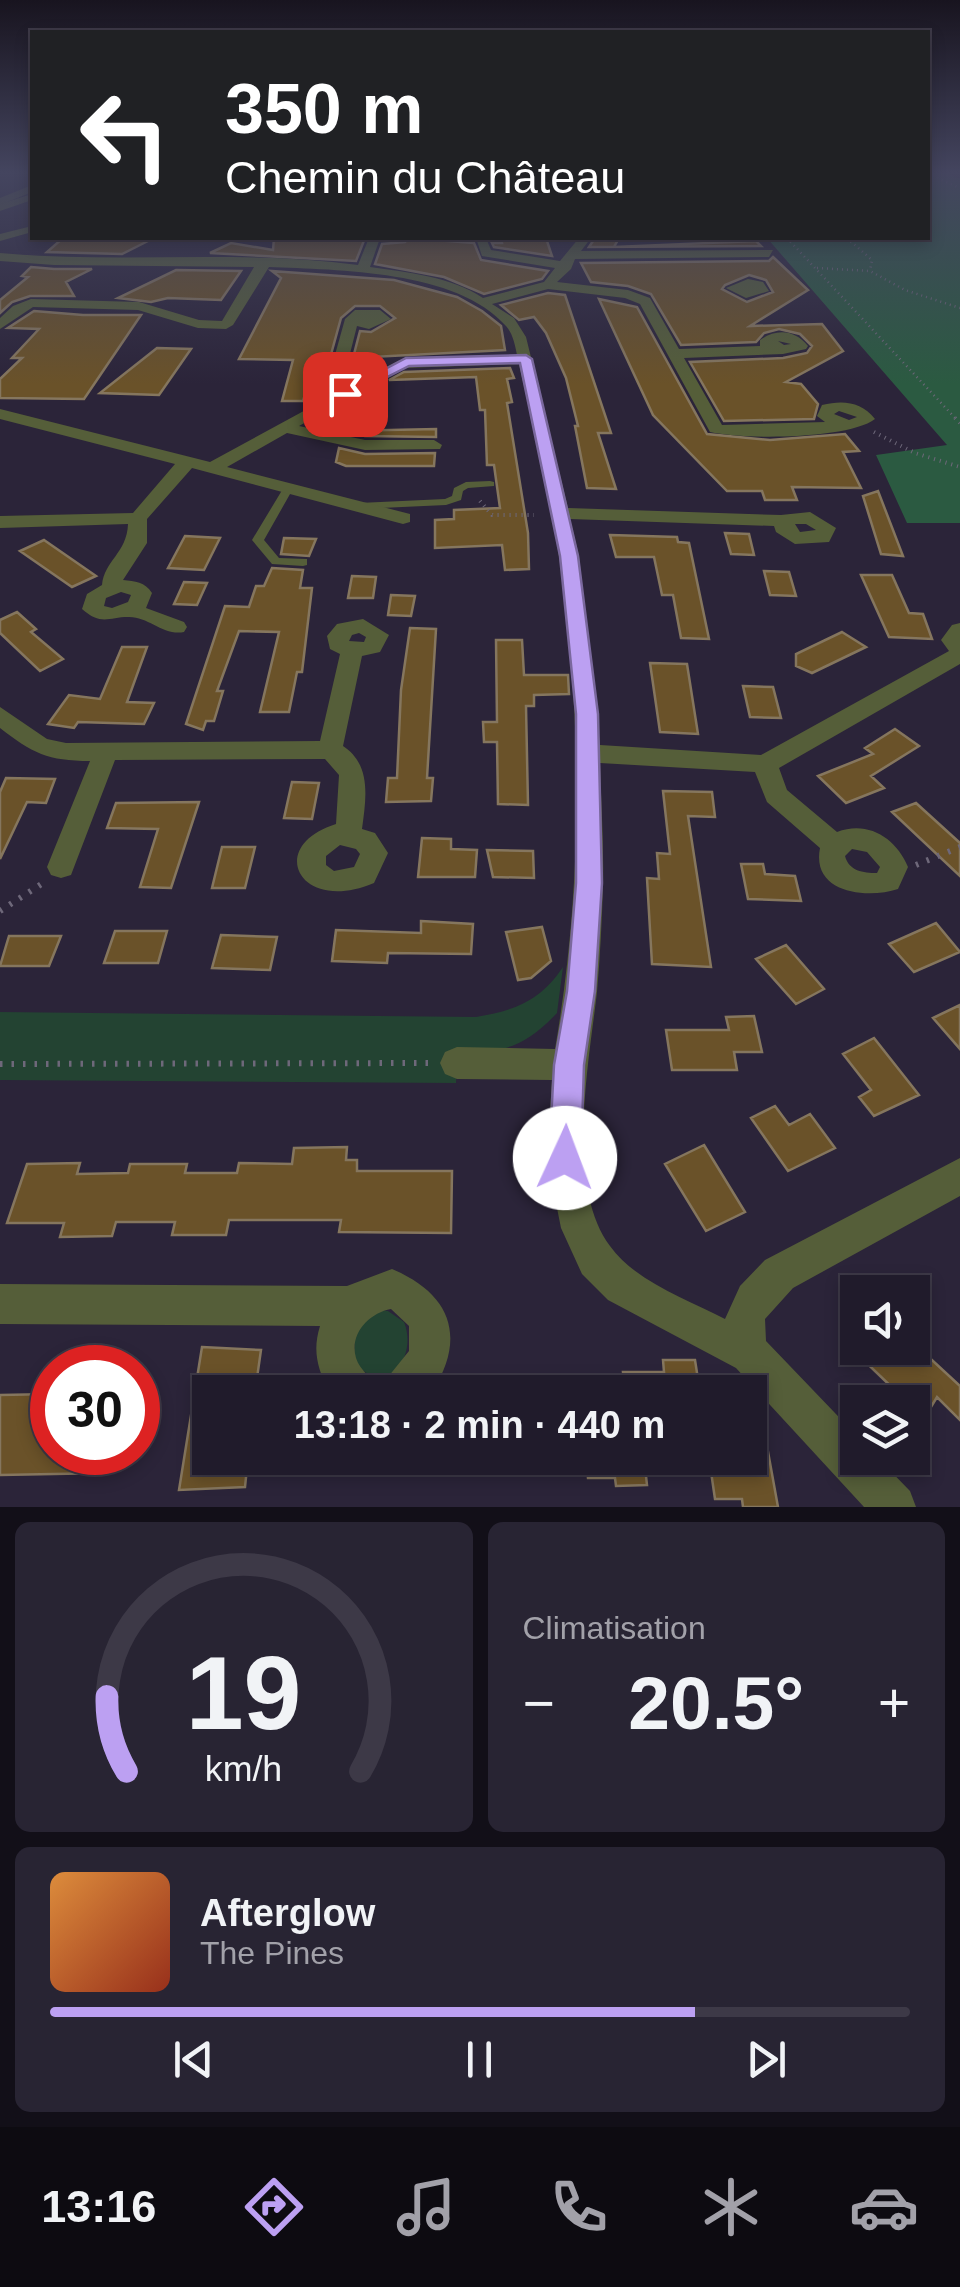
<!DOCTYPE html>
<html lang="fr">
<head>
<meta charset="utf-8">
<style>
  :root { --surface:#201b2b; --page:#282433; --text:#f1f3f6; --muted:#a2a1a9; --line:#3d3947; --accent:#bca0f2 }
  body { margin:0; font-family:Arial,sans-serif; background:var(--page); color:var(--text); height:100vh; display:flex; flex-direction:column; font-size:38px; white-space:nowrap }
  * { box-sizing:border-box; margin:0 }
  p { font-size:32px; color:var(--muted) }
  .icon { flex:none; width:55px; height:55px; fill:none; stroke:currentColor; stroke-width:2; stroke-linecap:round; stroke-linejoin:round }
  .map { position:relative; height:1507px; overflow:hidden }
  .side { display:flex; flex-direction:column; gap:15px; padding:15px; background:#120f18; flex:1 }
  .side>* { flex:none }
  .banner { position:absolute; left:30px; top:30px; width:900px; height:210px; border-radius:0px; box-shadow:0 5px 15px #0003,0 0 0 2px var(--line); background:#202124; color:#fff; overflow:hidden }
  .buttons { position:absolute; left:840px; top:1275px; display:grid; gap:20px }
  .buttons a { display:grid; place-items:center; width:90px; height:90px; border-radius:0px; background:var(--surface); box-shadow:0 5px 15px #0003,0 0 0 2px var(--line); font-size:50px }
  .speed { position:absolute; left:30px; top:1345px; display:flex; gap:20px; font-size:50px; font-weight:700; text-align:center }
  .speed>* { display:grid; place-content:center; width:130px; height:130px; border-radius:50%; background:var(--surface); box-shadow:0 5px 15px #0003,0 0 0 2px var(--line); line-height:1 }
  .speed .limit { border:15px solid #d22; background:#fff; color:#111 }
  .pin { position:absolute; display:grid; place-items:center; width:85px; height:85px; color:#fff; margin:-42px; border-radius:20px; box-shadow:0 5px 15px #0006 }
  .me { position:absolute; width:110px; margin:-55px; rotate:2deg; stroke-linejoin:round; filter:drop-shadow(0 0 8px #0008) }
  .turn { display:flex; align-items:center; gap:35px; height:210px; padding:0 30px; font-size:45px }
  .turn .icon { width:130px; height:130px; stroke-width:2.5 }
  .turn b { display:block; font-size:70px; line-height:85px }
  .big { font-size:75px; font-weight:800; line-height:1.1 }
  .side .tile { flex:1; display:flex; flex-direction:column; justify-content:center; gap:15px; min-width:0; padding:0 35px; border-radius:15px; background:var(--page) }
  .side .dial { align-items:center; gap:0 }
  .dial svg { height:260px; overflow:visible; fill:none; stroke:var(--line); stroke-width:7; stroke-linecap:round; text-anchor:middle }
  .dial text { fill:var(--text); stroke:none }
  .song { display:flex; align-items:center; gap:30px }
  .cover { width:120px; height:120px; border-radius:15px; background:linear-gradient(135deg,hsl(30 70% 55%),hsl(10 70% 35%)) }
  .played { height:10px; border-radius:5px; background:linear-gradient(90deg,var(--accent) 75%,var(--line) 75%) }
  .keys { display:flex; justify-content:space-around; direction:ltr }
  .heat { display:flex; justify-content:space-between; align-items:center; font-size:55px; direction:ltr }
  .side .tiles { flex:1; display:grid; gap:15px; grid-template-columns:1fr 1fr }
  .tile:last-child { grid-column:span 2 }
  .trip { position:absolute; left:192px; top:1375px; width:575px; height:100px; border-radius:0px; background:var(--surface); box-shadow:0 5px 15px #0003,0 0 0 2px var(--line); font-weight:800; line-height:100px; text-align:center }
  .dock { display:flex; height:160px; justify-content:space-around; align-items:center; background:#0d0b11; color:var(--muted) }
  .dock .icon { width:70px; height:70px }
  .dock .current { color:var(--accent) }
  .dock b { font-size:45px; color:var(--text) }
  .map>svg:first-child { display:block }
  .green { fill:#234332 }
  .forest { fill:#2b5a41 }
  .building { fill:#6a5229; stroke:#85765e; stroke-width:2.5; fill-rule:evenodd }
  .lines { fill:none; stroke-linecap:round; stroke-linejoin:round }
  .path-far2 { stroke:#6e687a; stroke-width:2.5; stroke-dasharray:1 4; stroke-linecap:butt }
  .path-far1 { stroke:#6e687a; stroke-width:4; stroke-dasharray:1 5; stroke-linecap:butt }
  .path { stroke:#6e687a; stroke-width:6; stroke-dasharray:2.5 9; stroke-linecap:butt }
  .service { fill:#555e39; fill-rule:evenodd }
  .minor { fill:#555e39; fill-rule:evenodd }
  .tertiary { fill:#555e39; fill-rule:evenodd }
  .route { fill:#bca0f2; stroke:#7a689d; stroke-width:2.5 }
</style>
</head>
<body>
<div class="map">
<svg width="960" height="1507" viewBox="0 0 960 1507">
  <rect width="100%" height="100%" fill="#2b2439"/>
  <path class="green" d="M 563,967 L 557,1013 C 523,1049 504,1051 457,1055 L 456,1083 L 0,1080 L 0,1012 L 476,1017 C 516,1010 540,1001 563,967 Z
    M 379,1310 L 388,1311 L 404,1322 C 419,1359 383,1400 354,1361 L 355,1330 Z"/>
  <path class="forest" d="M 928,173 L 947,173 L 960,179 L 960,523 L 907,523 L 876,455 L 947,445 L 767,238 L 928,238 Z"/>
  <path class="building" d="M 63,238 L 154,238 L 122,254 L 47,252 Z
    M 274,238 L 365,238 L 356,261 L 210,253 L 231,243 L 273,250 Z
    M 409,238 L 474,243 L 481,260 L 548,271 L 542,279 L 484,294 L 444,277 L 375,264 L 382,244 L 405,242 Z
    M 501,238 L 546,238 L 552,256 L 494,247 L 492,243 L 502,243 Z
    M 595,238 L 619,238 L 614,247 L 756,241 L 761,246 L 589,247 Z
    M 773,257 L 808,290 L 750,326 L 822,324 L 843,351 L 786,382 L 801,384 L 818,404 L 814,419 L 724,421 L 690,362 L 783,358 L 807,353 L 812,346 L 800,334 L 779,329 L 764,333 L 756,342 L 681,345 L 651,294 L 628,286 L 591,282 L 581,263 L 769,261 ZM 749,275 L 766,280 L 773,292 L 747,302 L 722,289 L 725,285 Z
    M 31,267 L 54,269 L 92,269 L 66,282 L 74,296 L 30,296 L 12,302 L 0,313 L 0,300 L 28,277 L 22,276 Z
    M 176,270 L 241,271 L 221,300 L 168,298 L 151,302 L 118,298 Z
    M 272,271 L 394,280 L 457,297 L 482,311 L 501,326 L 505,350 L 353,358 L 360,331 L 371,332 L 395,318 L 380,306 L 355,306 L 341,318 L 330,358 L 322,358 L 313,393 L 306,391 L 303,401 L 282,401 L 293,360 L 239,359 L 281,278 Z
    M 548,293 L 565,295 L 611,433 L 598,433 L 616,489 L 587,488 L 575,426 L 578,426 L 566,378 L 546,333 L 534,317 L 519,320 L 501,305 Z
    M 599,299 L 637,307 L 707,434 L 770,440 L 845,434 L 859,451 L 843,452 L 861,488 L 792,487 L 797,500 L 765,500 L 762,491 L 727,491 L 653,415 Z
    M 34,311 L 83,315 L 141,315 L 84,399 L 0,398 L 0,379 L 22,358 L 12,358 L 39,329 L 8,328 Z
    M 157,348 L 191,349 L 159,395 L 100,393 Z
    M 510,368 L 514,378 L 507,379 L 512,402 L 507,403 L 528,533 L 529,569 L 505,570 L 502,545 L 435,548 L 435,520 L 454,519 L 454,510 L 500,508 L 494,465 L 487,465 L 485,410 L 480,410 L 476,377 L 389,380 L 404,372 Z
    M 436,429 L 436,437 L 365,436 L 342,431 Z
    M 339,448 L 365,454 L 435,453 L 434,466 L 346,466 L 336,462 Z
    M 878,491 L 903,556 L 881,554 L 863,496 Z
    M 725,533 L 749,534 L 754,555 L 731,554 Z
    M 610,535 L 677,537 L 678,542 L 689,543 L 709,639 L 681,638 L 673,595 L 662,595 L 654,557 L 616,557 Z
    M 185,536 L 220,538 L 204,570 L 168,568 Z
    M 284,538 L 316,539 L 309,556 L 281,554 Z
    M 44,540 L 96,576 L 72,587 L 20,551 Z
    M 272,568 L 303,570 L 300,588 L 312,588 L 302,672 L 297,672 L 289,712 L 260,712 L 279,632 L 239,631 L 217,691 L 223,691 L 214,721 L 206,721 L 203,730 L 186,724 L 225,606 L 249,607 L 256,586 L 264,586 Z
    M 764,571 L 789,572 L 796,596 L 770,595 Z
    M 861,575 L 892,575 L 909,613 L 923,614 L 932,639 L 889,637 Z
    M 352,576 L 376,577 L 373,598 L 348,598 Z
    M 184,582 L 207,583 L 197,605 L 174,604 Z
    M 391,595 L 415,596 L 411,616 L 388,615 Z
    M 17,612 L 36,629 L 31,632 L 63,659 L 40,671 L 0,633 L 0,620 Z
    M 410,628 L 436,629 L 427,778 L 433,778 L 431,801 L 386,802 L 388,778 L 397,778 L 401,690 Z
    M 842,632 L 866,647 L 812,673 L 796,666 L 796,654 Z
    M 496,640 L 522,640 L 524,675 L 568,675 L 569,694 L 534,695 L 534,706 L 526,706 L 528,805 L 498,804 L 497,742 L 484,742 L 483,722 L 497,722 Z
    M 122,647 L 147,647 L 127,702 L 154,703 L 144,724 L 78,722 L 74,728 L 48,724 L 69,695 L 100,699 Z
    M 650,663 L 687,664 L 698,734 L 660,732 Z
    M 743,686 L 773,687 L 781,718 L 750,717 Z
    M 895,729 L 919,746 L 871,776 L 884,788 L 846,803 L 818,776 L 873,754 L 865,748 Z
    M 6,778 L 55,779 L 46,803 L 27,802 L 0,859 L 0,792 Z
    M 292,782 L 319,783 L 312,819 L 284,818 Z
    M 663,791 L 712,792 L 715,817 L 688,816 L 711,967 L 652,964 L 647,878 L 659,879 L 657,853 L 670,854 Z
    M 199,802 L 171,888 L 140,887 L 158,829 L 107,828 L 116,803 Z
    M 916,803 L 960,843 L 960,876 L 892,812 Z
    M 422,838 L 451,839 L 451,849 L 477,850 L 475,877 L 418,877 Z
    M 222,847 L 255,847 L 245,888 L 212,888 Z
    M 487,850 L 533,851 L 534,878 L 493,877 Z
    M 741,864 L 763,864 L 765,874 L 795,876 L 801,901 L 748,899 Z
    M 421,921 L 473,924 L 471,954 L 388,953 L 387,963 L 332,961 L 336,930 L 421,933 Z
    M 936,923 L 960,952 L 914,972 L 889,944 Z
    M 542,927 L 551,961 L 531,978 L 518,980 L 506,932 Z
    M 115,931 L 167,931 L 158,963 L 104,963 Z
    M 221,935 L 277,937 L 270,970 L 212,968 Z
    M 9,936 L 61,936 L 49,966 L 0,966 Z
    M 786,945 L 824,989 L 796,1004 L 756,959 Z
    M 960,1005 L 960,1049 L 933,1018 Z
    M 754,1016 L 762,1052 L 734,1052 L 737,1070 L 672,1070 L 666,1030 L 729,1030 L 726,1017 Z
    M 874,1038 L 919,1095 L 874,1116 L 859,1097 L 871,1090 L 843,1054 Z
    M 775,1106 L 789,1125 L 810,1114 L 835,1148 L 788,1171 L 751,1118 Z
    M 704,1145 L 745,1212 L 706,1231 L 665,1164 Z
    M 347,1147 L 346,1160 L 357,1160 L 357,1171 L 452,1171 L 451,1233 L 339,1232 L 341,1220 L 229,1220 L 226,1235 L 172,1235 L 175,1222 L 116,1222 L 112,1236 L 60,1237 L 64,1223 L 7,1223 L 27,1164 L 80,1163 L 77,1174 L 128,1173 L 130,1164 L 187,1164 L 185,1173 L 237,1173 L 239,1163 L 292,1164 L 294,1148 Z
    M 202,1347 L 261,1350 L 255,1392 L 210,1392 L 210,1458 L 248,1458 L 245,1487 L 179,1490 Z
    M 851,1348 L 919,1348 L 960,1386 L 960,1420 L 937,1397 L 931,1407 L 910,1386 L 902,1397 Z
    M 663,1360 L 695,1360 L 700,1392 L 625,1392 L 623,1372 L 664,1372 Z
    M 52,1394 L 52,1452 L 112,1452 L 107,1473 L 0,1475 L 0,1395 Z
    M 761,1413 L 778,1507 L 743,1507 L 742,1499 L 715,1499 L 709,1458 L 750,1458 L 750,1414 Z
    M 586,1458 L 644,1458 L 647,1485 L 616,1486 L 615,1478 L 588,1478 Z"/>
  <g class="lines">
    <path class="path-far2" d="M 928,174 L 960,188
      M 787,238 L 957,420
      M 847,238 L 872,260 L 870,271
      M 817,268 L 870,271 L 905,290 L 960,308"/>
    <path class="path-far1" d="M 955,418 L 960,423
      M 874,432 L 915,453 L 960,467
      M 480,501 L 492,515 L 534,515"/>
    <path class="path" d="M 916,865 L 960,847
      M 0,911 L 43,883
      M 0,1064 L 432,1063"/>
    <path class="service" d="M 490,481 L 494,482 L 494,486 L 468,488 L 463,491 L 461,500 L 446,505 L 359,509 L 353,506 L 359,503 L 445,499 L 452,496 L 454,488 L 466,482 Z
      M 289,484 L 294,487 L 264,540 L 279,558 L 307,559 L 307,565 L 303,566 L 272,564 L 252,540 L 284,487 Z"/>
    <path class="minor" d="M 32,185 L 32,192 L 0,205 L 0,198 Z
      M 32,226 L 32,232 L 0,241 L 0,234 Z
      M 369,238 L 405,238 L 379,241 L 370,267 C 407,272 452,277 483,298 L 544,282 L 555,268 L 482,256 L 476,238 L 486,238 L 491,250 L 560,261 L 579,238 L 591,238 L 581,251 L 773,250 L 769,257 L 575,259 L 571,269 L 557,282 L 628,290 L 650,298 L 679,349 L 760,346 L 760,340 C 777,328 795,330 808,346 L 806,349 L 783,354 L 684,358 L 722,425 L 825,422 L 817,416 L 822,405 C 844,400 861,402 875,419 C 849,439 744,440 710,432 L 640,304 L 625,298 L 548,289 L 492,304 L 514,318 L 526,337 L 568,508 L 781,515 L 810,512 L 836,528 L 829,542 L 795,544 L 776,532 L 774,526 L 570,519 L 579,556 L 600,745 L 761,755 L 949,651 L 941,640 L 952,625 L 960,623 L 960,664 L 779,768 L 787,790 L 837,832 C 868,820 896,838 908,867 L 898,889 C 868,899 811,894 820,848 L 767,802 L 755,772 L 600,763 C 601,803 604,844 603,885 C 602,920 600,957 597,992 C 589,1061 565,1186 610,1246 C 636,1282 687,1299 725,1319 L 740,1286 L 765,1260 L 960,1158 L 960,1196 L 793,1288 L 765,1319 L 766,1341 L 858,1437 L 858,1458 L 878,1458 L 910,1491 L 916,1507 L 864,1507 L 736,1368 L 608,1300 L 582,1274 L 561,1228 L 547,1158 L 552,1080 L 457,1079 L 445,1074 L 440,1063 L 445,1052 L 457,1047 L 555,1049 C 583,888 583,719 559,557 C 550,492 533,428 519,364 L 403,368 L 299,426 L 365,440 L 434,440 L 442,445 L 440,449 L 365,450 L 287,433 L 227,467 L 410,514 L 410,522 L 403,524 L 192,468 L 147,519 L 147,543 L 123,580 C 135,581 145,582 152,593 L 146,608 L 184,622 L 187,627 L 184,632 C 163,636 148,616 128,617 C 109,617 101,626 82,609 L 87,594 L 102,585 C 104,561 127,553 128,524 L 0,528 L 0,516 L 133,513 L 175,464 L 0,419 L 0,409 L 210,462 L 335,394 L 326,387 L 345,319 L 355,310 L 380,310 L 391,319 L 369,329 L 357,326 L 342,385 L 346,387 L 400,360 L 517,355 C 515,345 513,334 506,326 C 457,270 338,270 269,267 L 233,325 L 226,329 L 198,328 L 138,310 L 33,307 L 0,329 L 0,318 L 13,306 L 31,299 L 139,302 L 199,320 L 222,321 L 254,267 L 54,265 L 0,261 L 0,253 C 119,264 240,249 358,265 ZM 778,341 L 791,344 L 784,345 ZM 839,411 L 857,417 L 849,420 L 834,414 ZM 795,524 L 806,524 L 816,530 L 800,532 ZM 121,592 L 131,595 L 128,602 L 112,608 L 104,606 L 106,598 ZM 852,849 L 867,852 L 880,867 L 877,873 C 863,873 849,871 845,856 Z
      M 748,279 L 763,282 L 769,291 L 746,298 L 726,288 Z
      M 363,619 L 389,635 L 380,652 L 362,656 L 343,746 C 372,765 366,799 362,829 L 375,833 L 388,853 L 374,883 C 299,915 265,846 336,824 L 339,775 L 325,759 L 115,760 L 71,875 L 61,878 L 51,875 L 47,867 L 90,761 C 48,761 32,753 0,728 L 0,707 L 47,739 L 66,743 L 320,741 L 340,654 L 330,649 L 327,636 L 337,624 ZM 359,633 L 366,637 L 364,642 L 349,641 L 352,635 ZM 340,845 L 356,849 L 360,854 L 354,867 L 334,871 L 326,865 L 326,856 Z
      M 392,1269 C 451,1294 467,1337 432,1392 L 382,1392 L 388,1377 L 409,1351 L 409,1326 L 391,1309 C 369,1313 349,1334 356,1358 C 360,1371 374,1379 379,1392 L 329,1392 C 318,1369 312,1352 320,1326 L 0,1324 L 0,1284 L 347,1286 Z"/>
    <path class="tertiary" d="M 32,194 L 32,200 L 0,211 L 0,204 Z"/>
  </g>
  <linearGradient id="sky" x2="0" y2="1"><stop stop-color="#18141f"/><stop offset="0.45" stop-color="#44455f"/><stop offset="1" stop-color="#44455f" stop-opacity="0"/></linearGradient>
  <rect width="960" height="384" fill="url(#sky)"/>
  <path class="route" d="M 526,355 L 532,359 L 578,556 L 598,714 L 602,883 L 595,991 L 584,1065 L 581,1158 L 576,1170 L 565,1174 L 554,1170 L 549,1158 L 554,1065 L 567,991 L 576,883 L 576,714 L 560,556 L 520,363 L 409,366 L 350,396 L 338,394 L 406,358 Z"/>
</svg>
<div class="buttons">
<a><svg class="icon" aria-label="sound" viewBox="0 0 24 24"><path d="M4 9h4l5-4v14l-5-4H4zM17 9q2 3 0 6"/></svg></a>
<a><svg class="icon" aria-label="layers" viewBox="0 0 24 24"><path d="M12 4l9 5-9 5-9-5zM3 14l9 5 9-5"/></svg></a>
</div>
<div class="speed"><div class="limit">30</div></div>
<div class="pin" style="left:345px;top:394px;background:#d93025"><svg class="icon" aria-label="arrive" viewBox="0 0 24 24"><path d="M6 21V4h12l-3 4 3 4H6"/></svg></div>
<svg class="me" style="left:565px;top:1158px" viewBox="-20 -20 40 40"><circle r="19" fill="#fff"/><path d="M0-13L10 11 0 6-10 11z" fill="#bca0f2"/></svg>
<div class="trip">13:18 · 2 min · 440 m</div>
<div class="banner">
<div class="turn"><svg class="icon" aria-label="left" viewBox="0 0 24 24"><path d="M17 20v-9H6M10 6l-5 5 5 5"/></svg><div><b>350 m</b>Chemin du Château</div></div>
</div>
</div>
<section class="side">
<div class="tiles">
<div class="tile dial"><svg viewBox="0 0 100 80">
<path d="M14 69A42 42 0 1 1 86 69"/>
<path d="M14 69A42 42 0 0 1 8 46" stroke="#bca0f2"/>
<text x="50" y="56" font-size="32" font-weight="700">19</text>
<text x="50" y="72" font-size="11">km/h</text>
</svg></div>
<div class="tile"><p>Climatisation</p>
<div class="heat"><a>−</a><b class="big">20.5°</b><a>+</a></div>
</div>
<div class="tile">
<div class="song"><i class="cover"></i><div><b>Afterglow</b><p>The Pines</p></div></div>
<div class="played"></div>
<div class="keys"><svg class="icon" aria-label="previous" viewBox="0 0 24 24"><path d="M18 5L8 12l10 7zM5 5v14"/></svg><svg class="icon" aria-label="pause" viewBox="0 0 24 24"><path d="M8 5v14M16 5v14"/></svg><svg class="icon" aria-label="next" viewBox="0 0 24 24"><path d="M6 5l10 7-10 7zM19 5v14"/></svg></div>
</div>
</div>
</section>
<nav class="dock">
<b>13:16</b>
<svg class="icon current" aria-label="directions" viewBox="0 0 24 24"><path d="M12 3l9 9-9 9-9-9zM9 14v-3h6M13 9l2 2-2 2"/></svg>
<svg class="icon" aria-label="music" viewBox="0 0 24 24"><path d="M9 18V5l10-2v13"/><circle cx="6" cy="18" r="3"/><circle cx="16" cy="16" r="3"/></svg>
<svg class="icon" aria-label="phone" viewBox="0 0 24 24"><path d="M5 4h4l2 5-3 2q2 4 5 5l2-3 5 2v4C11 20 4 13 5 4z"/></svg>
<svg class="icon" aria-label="climate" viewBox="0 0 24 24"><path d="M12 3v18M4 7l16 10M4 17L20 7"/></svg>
<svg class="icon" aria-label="car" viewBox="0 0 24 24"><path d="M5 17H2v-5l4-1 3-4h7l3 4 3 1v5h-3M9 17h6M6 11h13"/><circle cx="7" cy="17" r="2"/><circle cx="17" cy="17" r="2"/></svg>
</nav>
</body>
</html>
